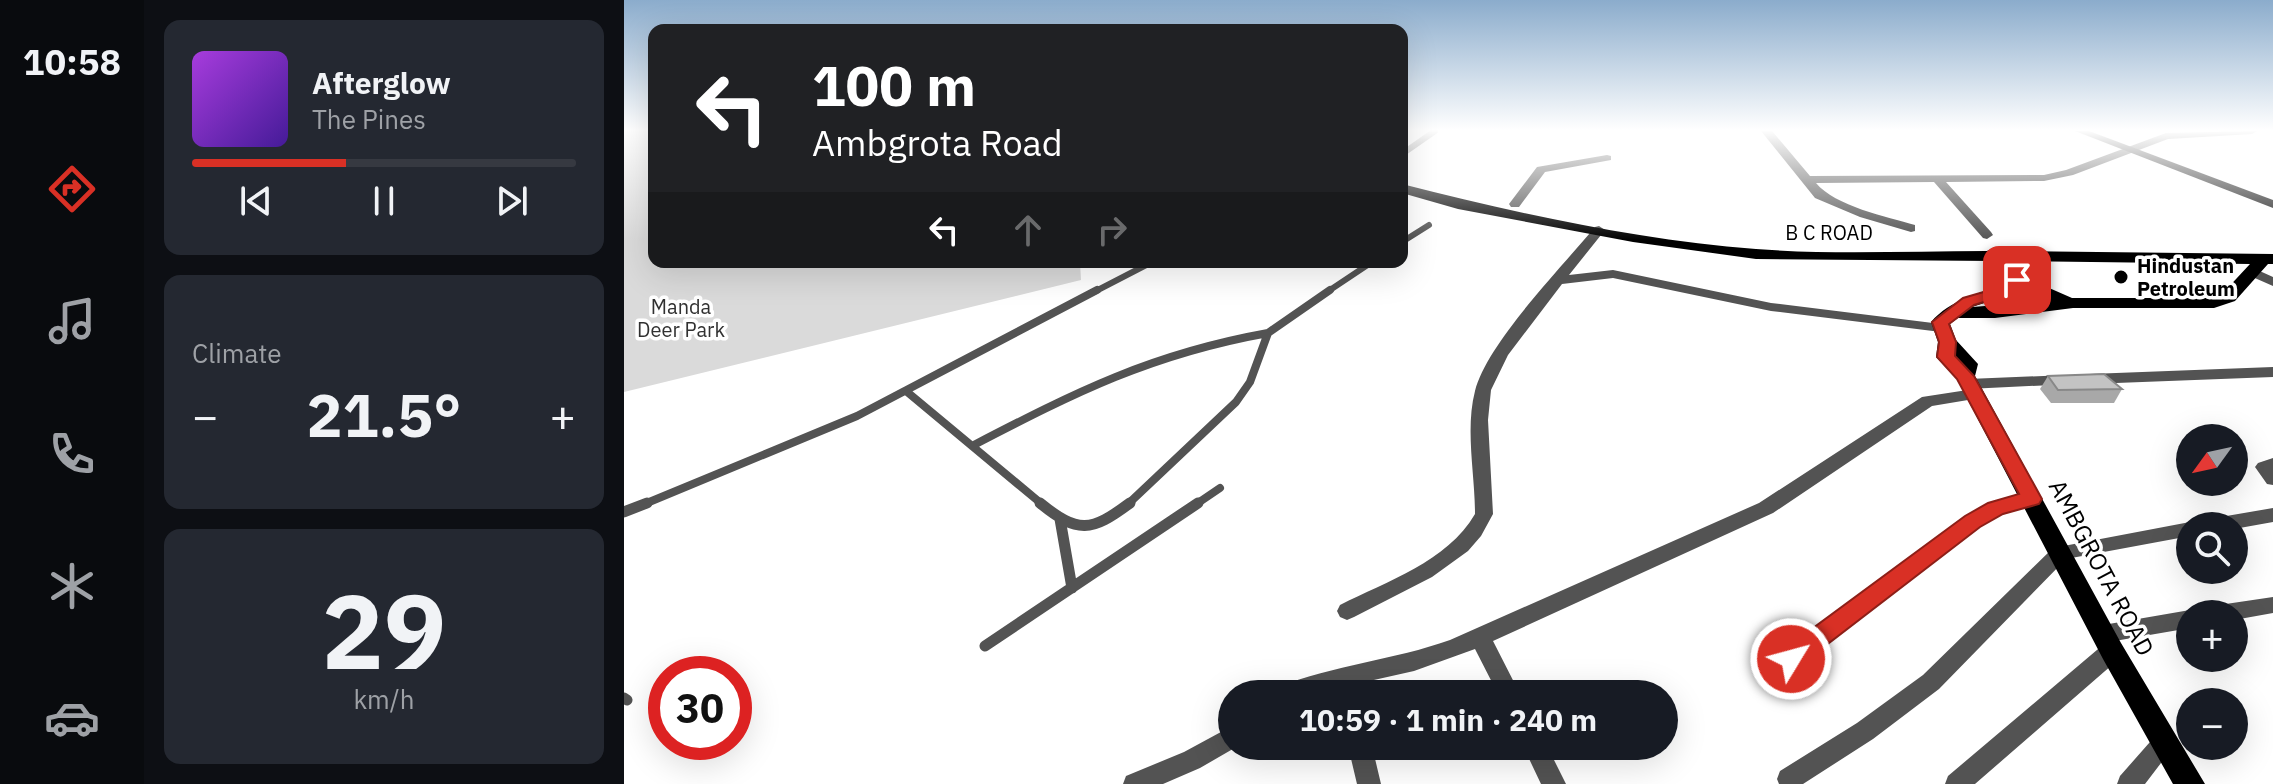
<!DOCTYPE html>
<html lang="en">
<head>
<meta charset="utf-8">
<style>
  :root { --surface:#171b24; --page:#242831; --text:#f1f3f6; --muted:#9ea1a6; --line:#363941; --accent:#d93025 }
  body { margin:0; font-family:"IBM Plex Sans",sans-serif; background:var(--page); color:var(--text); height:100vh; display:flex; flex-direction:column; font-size:30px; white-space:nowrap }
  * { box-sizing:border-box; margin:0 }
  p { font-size:26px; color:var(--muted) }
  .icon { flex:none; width:44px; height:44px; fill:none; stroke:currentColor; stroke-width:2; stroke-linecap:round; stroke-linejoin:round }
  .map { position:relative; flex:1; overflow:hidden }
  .side { display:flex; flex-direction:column; gap:20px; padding:20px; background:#0d0f14; width:480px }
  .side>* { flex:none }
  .banner { position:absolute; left:24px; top:24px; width:760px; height:244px; border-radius:16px; box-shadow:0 8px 32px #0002; background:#202124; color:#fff; overflow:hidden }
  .needle { width:52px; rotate:237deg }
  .tools { position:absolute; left:1552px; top:424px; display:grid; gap:16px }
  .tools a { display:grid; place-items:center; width:72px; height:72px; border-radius:50%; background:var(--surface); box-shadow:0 8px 32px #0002; font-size:40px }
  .speed { position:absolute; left:24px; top:656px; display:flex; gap:16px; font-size:40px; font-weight:700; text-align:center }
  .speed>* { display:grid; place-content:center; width:104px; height:104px; border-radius:50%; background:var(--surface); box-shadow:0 8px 32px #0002; line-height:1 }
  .speed .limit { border:12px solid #d22; background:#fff; color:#111 }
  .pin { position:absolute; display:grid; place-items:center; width:68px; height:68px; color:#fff; margin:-34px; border-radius:16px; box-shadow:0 4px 12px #0006 }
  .me { position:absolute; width:88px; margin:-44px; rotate:53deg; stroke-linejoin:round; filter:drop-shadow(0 0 6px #0008) }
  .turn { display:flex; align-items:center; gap:28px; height:168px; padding:0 32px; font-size:36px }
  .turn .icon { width:104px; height:104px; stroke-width:2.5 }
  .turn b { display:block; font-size:56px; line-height:68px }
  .lanes { display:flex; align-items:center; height:76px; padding:0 32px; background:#0003; justify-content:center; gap:40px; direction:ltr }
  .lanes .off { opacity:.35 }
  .big { font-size:60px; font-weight:700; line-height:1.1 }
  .side .tile { flex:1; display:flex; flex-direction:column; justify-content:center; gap:12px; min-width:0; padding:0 28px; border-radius:16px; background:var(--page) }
  .side .dial { align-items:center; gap:0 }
  .dial b { font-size:104px; line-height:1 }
  .song { display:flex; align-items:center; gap:24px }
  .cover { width:96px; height:96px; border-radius:12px; background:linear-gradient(135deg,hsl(280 70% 55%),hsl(260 70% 35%)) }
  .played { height:8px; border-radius:4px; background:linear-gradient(90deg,var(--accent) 40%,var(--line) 40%) }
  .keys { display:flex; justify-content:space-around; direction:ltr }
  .heat { display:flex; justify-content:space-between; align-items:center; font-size:44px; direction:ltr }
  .trip { position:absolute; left:594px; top:680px; width:460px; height:80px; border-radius:40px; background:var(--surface); box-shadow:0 8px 32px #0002; font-weight:700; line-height:80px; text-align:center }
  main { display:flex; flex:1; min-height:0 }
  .dock { display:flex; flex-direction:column; width:144px; justify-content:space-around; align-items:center; background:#090b0e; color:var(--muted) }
  .dock .icon { width:56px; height:56px }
  .dock .current { color:var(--accent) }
  .dock b { font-size:36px; color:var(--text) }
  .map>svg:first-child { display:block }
  .green { fill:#dadada }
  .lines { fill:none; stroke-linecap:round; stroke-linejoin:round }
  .service-far2 { stroke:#535353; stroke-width:6 }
  .service-far1 { stroke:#535353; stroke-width:8 }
  .service { stroke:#535353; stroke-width:11 }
  .minor { fill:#535353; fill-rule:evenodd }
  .secondary { fill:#202020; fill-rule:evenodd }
  .primary { fill:#000; fill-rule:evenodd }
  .wall { fill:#a8a8a8 }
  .building { fill:#c3c3c3; stroke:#888; stroke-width:2 }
  .route { fill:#d93025; stroke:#8d1f18; stroke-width:2 }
  .poi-dot { fill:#000; stroke:#fff; stroke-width:3 }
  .labels { text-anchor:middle; stroke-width:7; stroke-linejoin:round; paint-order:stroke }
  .street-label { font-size:20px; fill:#000; stroke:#fff }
  .poi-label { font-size:20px; font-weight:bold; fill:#000; stroke:#fff; text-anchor:start }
  .park-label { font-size:20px; fill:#313131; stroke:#fff }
  .near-street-label { font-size:24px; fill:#000; stroke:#fff }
</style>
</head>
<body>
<main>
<nav class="dock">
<b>10:58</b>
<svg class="icon current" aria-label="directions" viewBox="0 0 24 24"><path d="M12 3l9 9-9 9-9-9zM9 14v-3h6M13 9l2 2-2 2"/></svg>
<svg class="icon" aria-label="music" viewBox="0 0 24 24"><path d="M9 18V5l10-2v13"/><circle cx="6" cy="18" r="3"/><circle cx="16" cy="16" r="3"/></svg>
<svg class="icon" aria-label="phone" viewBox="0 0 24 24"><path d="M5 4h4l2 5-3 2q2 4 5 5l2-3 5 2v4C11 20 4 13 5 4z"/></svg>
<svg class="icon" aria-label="climate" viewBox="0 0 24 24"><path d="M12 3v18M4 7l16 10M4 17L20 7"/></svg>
<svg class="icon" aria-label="car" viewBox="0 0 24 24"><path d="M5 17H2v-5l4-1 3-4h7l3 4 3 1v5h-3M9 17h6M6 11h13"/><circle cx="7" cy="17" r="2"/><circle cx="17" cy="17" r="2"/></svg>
</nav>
<section class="side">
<div class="tile">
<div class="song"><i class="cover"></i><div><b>Afterglow</b><p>The Pines</p></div></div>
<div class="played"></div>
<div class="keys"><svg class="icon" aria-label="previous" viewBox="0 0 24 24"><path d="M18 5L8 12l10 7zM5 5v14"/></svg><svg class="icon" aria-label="pause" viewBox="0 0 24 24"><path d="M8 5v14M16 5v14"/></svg><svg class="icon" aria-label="next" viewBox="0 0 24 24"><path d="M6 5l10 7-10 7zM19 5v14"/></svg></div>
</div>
<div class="tile"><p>Climate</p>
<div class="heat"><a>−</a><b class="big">21.5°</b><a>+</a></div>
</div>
<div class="tile dial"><b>29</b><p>km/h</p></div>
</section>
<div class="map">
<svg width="1649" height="784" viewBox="0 0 1649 784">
  <rect width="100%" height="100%" fill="#fff"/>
  <path class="green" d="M 0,131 L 30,131 L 30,262 L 456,262 L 457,280 L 0,392 Z"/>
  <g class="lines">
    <path class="service-far2" d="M 778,154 L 811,131
      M 778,242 L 805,225
      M 470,292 L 528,262
      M 703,292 L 748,262"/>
    <path class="service-far1" d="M 282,391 L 419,505
      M 348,446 C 452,392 527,354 644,333
      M 18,505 L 233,416 L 473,290
      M 503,505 L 612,402 L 626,382 L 644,333 L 706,290
      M 571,505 L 596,488"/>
    <path class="service" d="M 416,503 C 454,534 467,532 506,503
      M 0,512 L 23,503
      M 436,519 L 448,588
      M 361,646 L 574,503
      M 0,698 L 3,700"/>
    <path class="minor" d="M 1137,131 L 1148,131 L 1186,176 L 1420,175 L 1442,170 L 1542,133 L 1633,131 L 1628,134 L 1544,139 L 1449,175 L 1420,181 L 1322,182 L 1367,232 L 1369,235 L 1363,239 L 1359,238 L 1310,182 L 1192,183 C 1211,206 1263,217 1291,225 L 1291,231 L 1287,232 L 1236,217 L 1191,198 Z
      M 983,155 L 987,156 L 987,160 L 921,172 L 895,207 L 887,207 L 885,204 L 913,167 Z
      M 975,226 L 981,230 L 945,275 L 989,270 L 1147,303 L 1317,324 L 1324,328 L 1317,332 L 1147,311 L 989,278 L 938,284 L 884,355 L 867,390 L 864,420 L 869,514 L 857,536 L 844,551 L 808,577 L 730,617 L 723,620 L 716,617 L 713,611 L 716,605 C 763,581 823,562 851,514 C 851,474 841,430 851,391 C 863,343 938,267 971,227 Z
      M 1629,268 L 1649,277 L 1649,286 L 1624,275 L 1622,272 Z
      M 1649,367 L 1649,377 L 1466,384 L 1458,379 L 1466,374 Z
      M 1443,375 L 1451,380 L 1449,384 L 1344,389 L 1336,384 L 1344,379 Z
      M 1350,389 L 1358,394 L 1356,398 L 1308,406 L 1149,513 L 869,641 L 896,694 L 874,694 L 851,649 L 790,671 L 732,684 L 734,694 L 712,694 L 711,689 L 689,694 L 651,694 L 654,687 C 710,665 770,660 826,640 L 1135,503 L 1298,397 Z
      M 1649,458 L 1649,485 L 1643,484 L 1631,467 L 1634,463 Z
      M 1408,492 L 1414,494 L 1417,499 L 1414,504 L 1378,514 L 1356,526 L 1152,683 L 1144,686 L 1136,683 L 1133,676 L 1136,669 L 1342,516 L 1365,504 Z
      M 1649,508 L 1649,522 L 1610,529 L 1610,526 L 1576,526 L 1578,521 L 1585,519 Z
      M 1566,522 L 1574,526 L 1566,526 L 1566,536 L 1442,559 L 1315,689 L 1249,739 L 1179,784 L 1155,784 L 1153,779 L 1156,771 L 1233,723 L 1299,675 L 1429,548 Z
      M 1649,597 L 1649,613 L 1610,620 L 1610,614 L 1585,614 L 1588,608 L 1595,605 Z
      M 1566,610 L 1574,614 L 1566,614 L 1566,628 L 1479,643 L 1472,640 L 1468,634 L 1472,628 L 1479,625 Z
      M 1488,642 L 1496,644 L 1499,651 L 1496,658 L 1351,784 L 1321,784 L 1324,776 L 1480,644 Z
      M 608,726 L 608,746 L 614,746 L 576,768 L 539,784 L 499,784 L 502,776 L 560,752 Z
      M 1541,731 L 1549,734 L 1553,742 L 1521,784 L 1493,784 L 1496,776 L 1533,734 Z
      M 724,746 L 748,746 L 757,784 L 733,784 Z
      M 899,746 L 923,746 L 942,784 L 917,784 Z"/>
    <path class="secondary" d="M 1451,131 L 1465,131 L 1649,200 L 1649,208 Z"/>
    <path class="primary" d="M 778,184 C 893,213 1013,240 1132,249 C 1208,255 1287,251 1363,251 L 1371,247 L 1379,251 L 1649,254 L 1649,264 L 1644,264 L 1611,301 L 1590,308 L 1449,308 L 1371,318 L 1334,318 L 1326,324 L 1332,340 L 1354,364 L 1351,376 L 1497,643 L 1581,784 L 1549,784 L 1479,659 L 1333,379 L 1312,357 L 1314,342 L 1307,322 C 1326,300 1355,293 1383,284 L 1383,276 L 1370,261 L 1132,259 L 1009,242 L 834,209 L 778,193 ZM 1389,261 L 1626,264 L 1599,293 L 1588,298 L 1448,298 L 1400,277 ZM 1398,289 L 1426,301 L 1348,307 L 1397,291 Z"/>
  </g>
  <path class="wall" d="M 1424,376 L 1498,389 L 1490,403 L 1427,403 L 1416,389 Z"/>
  <path class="building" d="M 1480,374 L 1498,389 L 1434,390 L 1424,376 Z"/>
  <linearGradient id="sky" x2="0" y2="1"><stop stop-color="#8baccc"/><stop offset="0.54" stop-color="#fff"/><stop offset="1" stop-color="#fff" stop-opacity="0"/></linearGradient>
  <rect width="1649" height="241" fill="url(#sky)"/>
  <path class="route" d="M 1388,277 L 1401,280 L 1397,291 L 1350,305 L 1325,324 L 1332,342 L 1331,356 L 1350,376 L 1418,499 L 1415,504 L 1379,514 L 1356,527 L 1175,666 L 1167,669 L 1158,666 L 1155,659 L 1158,651 L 1341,516 L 1364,503 L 1395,494 L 1333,379 L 1313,357 L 1315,342 L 1308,322 L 1339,298 L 1384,285 Z"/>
  <circle class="poi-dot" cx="1497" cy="277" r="8"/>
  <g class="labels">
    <g class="street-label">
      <text x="1205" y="240">B C ROAD</text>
    </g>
    <g class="poi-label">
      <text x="1513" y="273">Hindustan<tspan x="1513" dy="23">Petroleum</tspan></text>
    </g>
    <g class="park-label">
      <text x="57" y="314">Manda<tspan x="57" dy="23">Deer Park</tspan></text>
    </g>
    <g class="near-street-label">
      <text transform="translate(1477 568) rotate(62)" y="8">AMBGROTA ROAD</text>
    </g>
  </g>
</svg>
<div class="tools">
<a><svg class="needle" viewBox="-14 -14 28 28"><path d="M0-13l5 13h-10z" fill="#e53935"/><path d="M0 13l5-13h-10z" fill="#9ea1a6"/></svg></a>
<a><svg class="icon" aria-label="search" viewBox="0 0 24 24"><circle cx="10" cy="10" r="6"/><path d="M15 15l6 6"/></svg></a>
<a>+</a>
<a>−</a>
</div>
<div class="speed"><div class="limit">30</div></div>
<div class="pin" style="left:1393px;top:280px;background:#d93025"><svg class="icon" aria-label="arrive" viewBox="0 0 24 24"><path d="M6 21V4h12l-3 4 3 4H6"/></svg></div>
<svg class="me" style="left:1167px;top:659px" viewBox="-20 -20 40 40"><circle r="17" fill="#d93025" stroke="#fff" stroke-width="3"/><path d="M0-11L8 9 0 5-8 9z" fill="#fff"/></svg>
<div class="trip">10:59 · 1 min · 240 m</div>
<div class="banner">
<div class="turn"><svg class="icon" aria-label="left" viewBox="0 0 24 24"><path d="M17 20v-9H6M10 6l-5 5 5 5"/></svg><div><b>100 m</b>Ambgrota Road</div></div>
<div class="lanes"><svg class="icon" aria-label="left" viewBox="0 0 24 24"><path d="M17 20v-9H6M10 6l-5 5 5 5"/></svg><svg class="icon off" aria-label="ahead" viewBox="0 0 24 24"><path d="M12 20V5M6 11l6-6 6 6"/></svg><svg class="icon off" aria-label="right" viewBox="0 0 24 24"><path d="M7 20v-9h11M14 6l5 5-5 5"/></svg></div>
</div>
</div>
</main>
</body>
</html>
